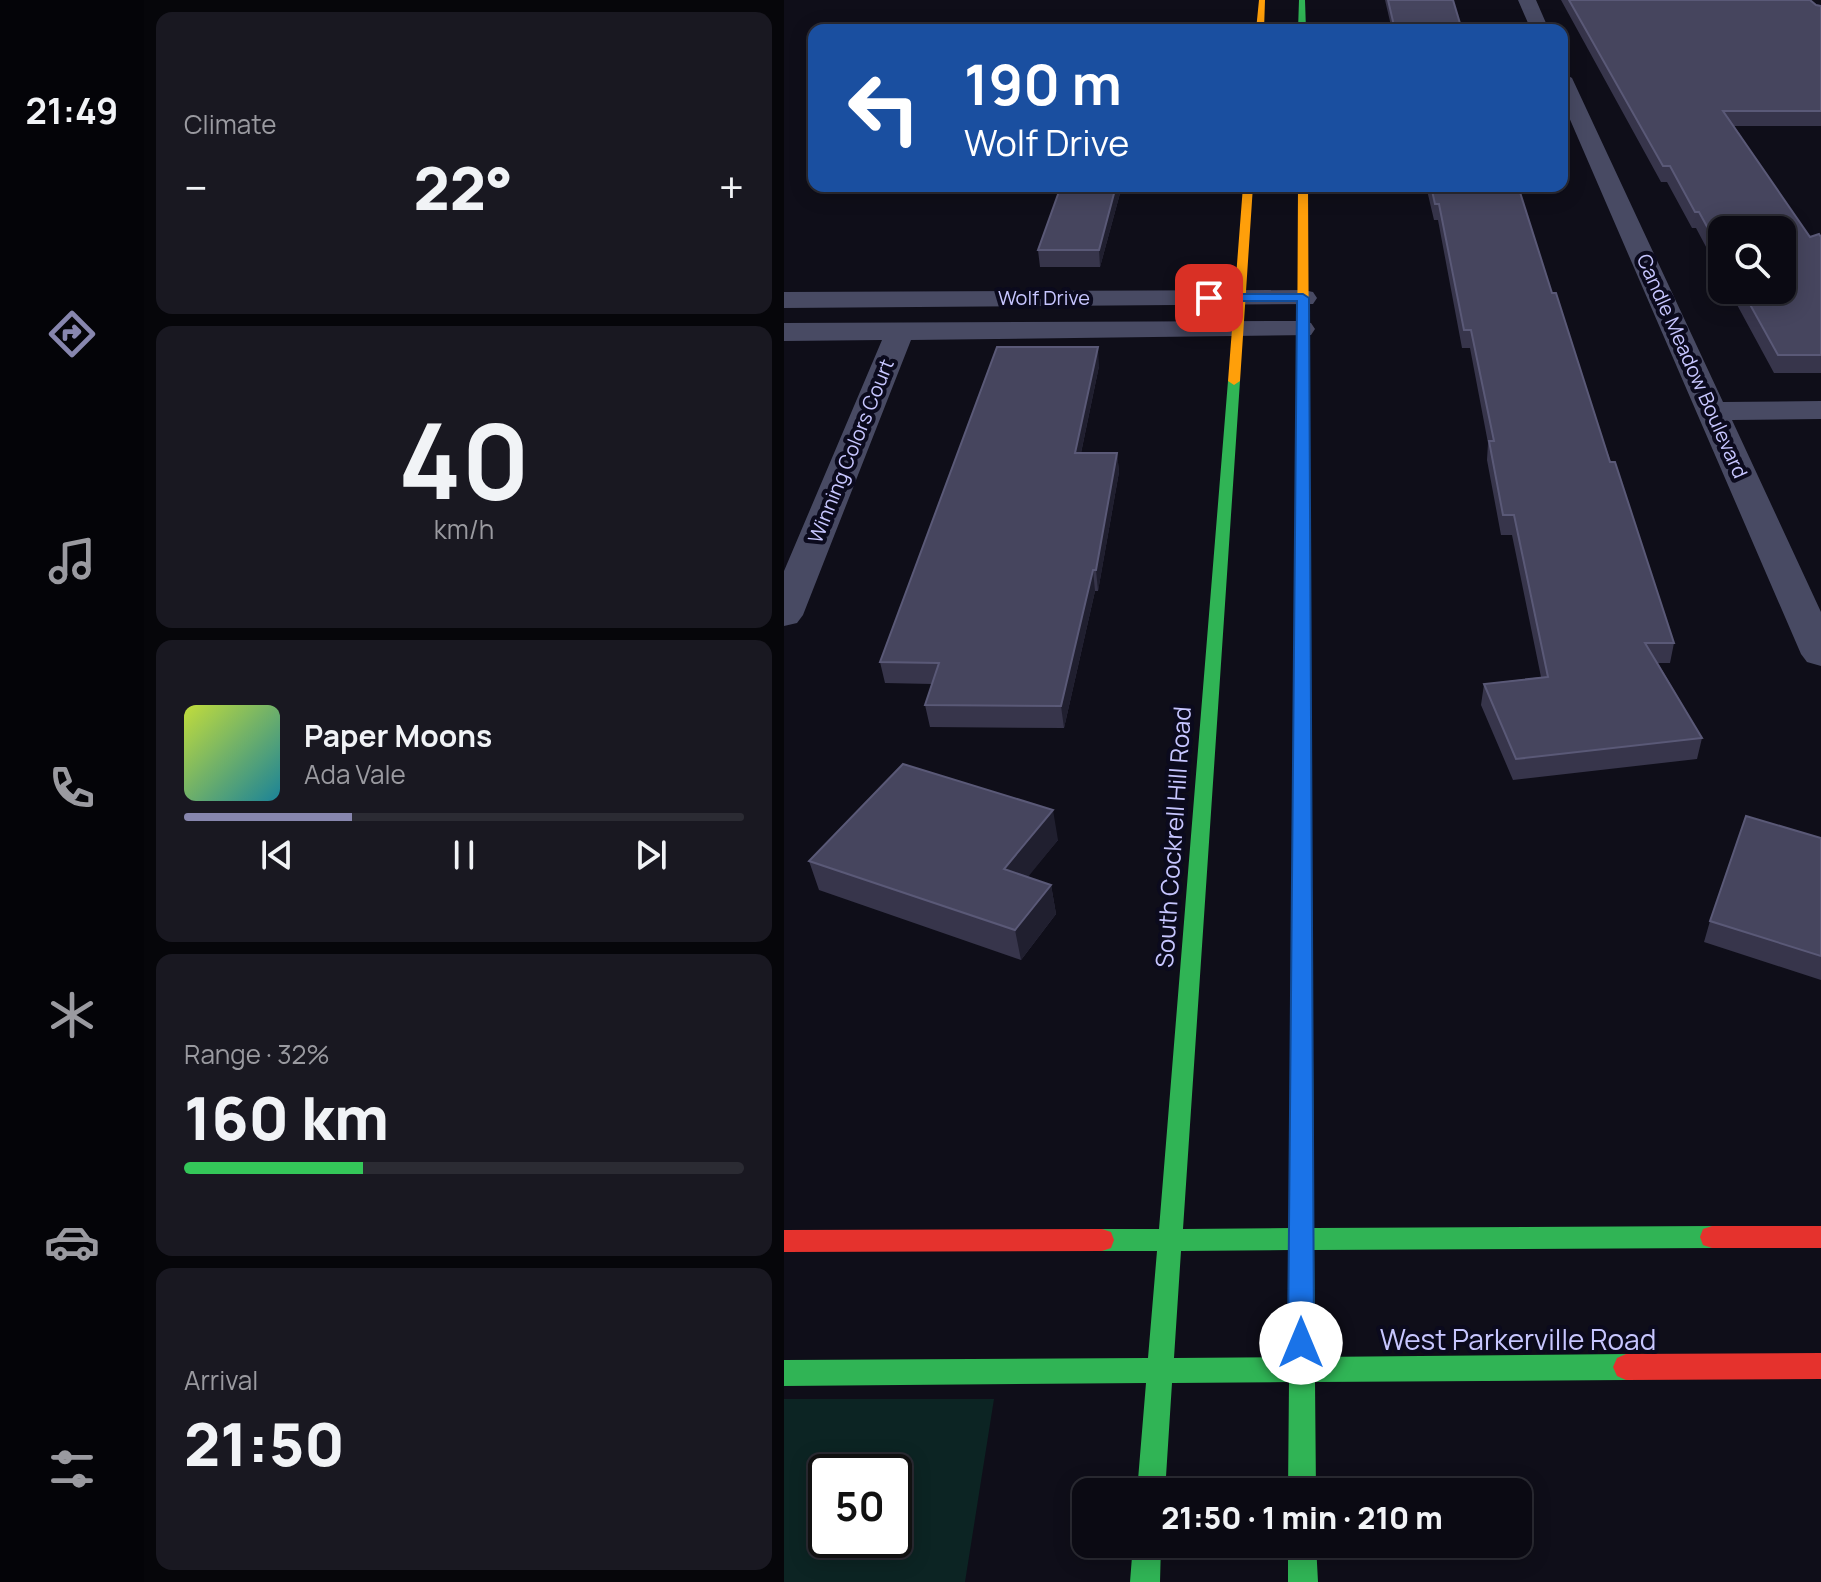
<!DOCTYPE html>
<html lang="en">
<head>
<meta charset="utf-8">
<style>
  :root { --surface:#0b0a13; --page:#191821; --text:#f1f3f6; --muted:#9a9aa0; --line:#2b2b33; --accent:#8786ae }
  body { margin:0; font-family:Manrope,sans-serif; background:var(--page); color:var(--text); height:100vh; display:flex; flex-direction:column; font-size:30px; white-space:nowrap }
  * { box-sizing:border-box; margin:0 }
  p { font-size:26px; color:var(--muted) }
  .icon { flex:none; width:44px; height:44px; fill:none; stroke:currentColor; stroke-width:2; stroke-linecap:round; stroke-linejoin:round }
  .map { position:relative; flex:1; overflow:hidden }
  .panel { display:flex; flex-direction:column; gap:12px; padding:12px; background:#06060a; width:640px }
  .panel>* { flex:none }
  .banner { position:absolute; left:24px; top:24px; width:760px; height:168px; border-radius:16px; box-shadow:0 4px 20px #0003,0 0 0 2px var(--line); background:#1a4fa0; color:#fff; overflow:hidden }
  .tools { position:absolute; left:924px; top:216px; display:grid; gap:16px }
  .tools a { display:grid; place-items:center; width:88px; height:88px; border-radius:16px; background:var(--surface); box-shadow:0 4px 20px #0003,0 0 0 2px var(--line); font-size:40px }
  .speed { position:absolute; left:24px; top:1454px; display:flex; gap:16px; font-size:40px; font-weight:700; text-align:center }
  .speed>* { display:grid; place-content:center; width:104px; height:104px; border-radius:50%; background:var(--surface); box-shadow:0 4px 20px #0003,0 0 0 2px var(--line); line-height:1 }
  .speed .limit { border:4px solid #111; border-radius:12px; background:#fff; color:#111 }
  .pin { position:absolute; display:grid; place-items:center; width:68px; height:68px; color:#fff; margin:-34px; border-radius:16px; box-shadow:0 4px 12px #0006 }
  .me { position:absolute; width:88px; margin:-44px; rotate:0deg; stroke-linejoin:round; filter:drop-shadow(0 0 6px #0008) }
  .turn { display:flex; align-items:center; gap:28px; height:168px; padding:0 24px; font-size:36px }
  .turn .icon { width:104px; height:104px; stroke-width:2.5 }
  .turn b { display:block; font-size:56px; line-height:68px }
  .big { font-size:60px; font-weight:800; line-height:1.1 }
  .panel .card { flex:1; display:flex; flex-direction:column; justify-content:center; gap:12px; min-width:0; padding:0 28px; border-radius:16px; background:var(--page) }
  .panel .dial { align-items:center; gap:0 }
  .dial b { font-size:104px; line-height:1 }
  .song { display:flex; align-items:center; gap:24px }
  .cover { width:96px; height:96px; border-radius:12px; background:linear-gradient(135deg,hsl(70 70% 55%),hsl(190 70% 35%)) }
  .played { height:8px; border-radius:4px; background:linear-gradient(90deg,var(--accent) 30%,var(--line) 30%) }
  .keys { display:flex; justify-content:space-around; direction:ltr }
  .heat { display:flex; justify-content:space-between; align-items:center; font-size:44px; direction:ltr }
  .charge { height:12px; border-radius:6px; background:linear-gradient(90deg,#34c759 32%,var(--line) 0) }
  .trip { position:absolute; left:288px; top:1478px; width:460px; height:80px; border-radius:16px; background:var(--surface); box-shadow:0 4px 20px #0003,0 0 0 2px var(--line); font-weight:800; line-height:80px; text-align:center }
  main { display:flex; flex:1; min-height:0 }
  .tabs { display:flex; flex-direction:column; width:144px; justify-content:space-around; align-items:center; background:#040408; color:var(--muted) }
  .tabs .icon { width:56px; height:56px }
  .tabs .current { color:var(--accent) }
  .tabs b { font-size:36px; color:var(--text) }
  .map>svg:first-child { display:block }
  .green { fill:#0c2423; fill-rule:evenodd }
  .lines { fill:none; stroke-linecap:round; stroke-linejoin:round }
  .street { fill:#484a63; fill-rule:evenodd }
  .fast { fill:#30b455; fill-rule:evenodd }
  .slow { fill:#ff9f0a; fill-rule:evenodd }
  .jam { fill:#e5322d; fill-rule:evenodd }
  .wall { fill:#37354b }
  .shaded-wall { fill:#201f2f }
  .building { fill:#46455e; stroke:#5a5977; stroke-width:2 }
  .route { fill:#1a73e8; stroke:#114b97; stroke-width:2 }
  .labels { text-anchor:middle; stroke-width:8; stroke-linejoin:round; paint-order:stroke }
  .far-street-label { font-size:20px; fill:#c7c6ff; stroke:#0b0a1d }
  .street-label { font-size:24px; fill:#c7c6ff; stroke:#0b0a1d }
  .near-street-label { font-size:28px; fill:#c7c6ff; stroke:#0b0a1d }
</style>
</head>
<body>
<main>
<nav class="tabs">
<b>21:49</b>
<svg class="icon current" aria-label="directions" viewBox="0 0 24 24"><path d="M12 3l9 9-9 9-9-9zM9 14v-3h6M13 9l2 2-2 2"/></svg>
<svg class="icon" aria-label="music" viewBox="0 0 24 24"><path d="M9 18V5l10-2v13"/><circle cx="6" cy="18" r="3"/><circle cx="16" cy="16" r="3"/></svg>
<svg class="icon" aria-label="phone" viewBox="0 0 24 24"><path d="M5 4h4l2 5-3 2q2 4 5 5l2-3 5 2v4C11 20 4 13 5 4z"/></svg>
<svg class="icon" aria-label="climate" viewBox="0 0 24 24"><path d="M12 3v18M4 7l16 10M4 17L20 7"/></svg>
<svg class="icon" aria-label="car" viewBox="0 0 24 24"><path d="M5 17H2v-5l4-1 3-4h7l3 4 3 1v5h-3M9 17h6M6 11h13"/><circle cx="7" cy="17" r="2"/><circle cx="17" cy="17" r="2"/></svg>
<svg class="icon" aria-label="filters" viewBox="0 0 24 24"><path d="M4 7h16M4 17h16"/><circle cx="9" cy="7" r="2"/><circle cx="15" cy="17" r="2"/></svg>
</nav>
<section class="panel">
<div class="card"><p>Climate</p>
<div class="heat"><a>−</a><b class="big">22°</b><a>+</a></div>
</div>
<div class="card dial"><b>40</b><p>km/h</p></div>
<div class="card">
<div class="song"><i class="cover"></i><div><b>Paper Moons</b><p>Ada Vale</p></div></div>
<div class="played"></div>
<div class="keys"><svg class="icon" aria-label="previous" viewBox="0 0 24 24"><path d="M18 5L8 12l10 7zM5 5v14"/></svg><svg class="icon" aria-label="pause" viewBox="0 0 24 24"><path d="M8 5v14M16 5v14"/></svg><svg class="icon" aria-label="next" viewBox="0 0 24 24"><path d="M6 5l10 7-10 7zM19 5v14"/></svg></div>
</div>
<div class="card"><p>Range · 32%</p><b class="big">160 km</b><div class="charge"></div></div>
<div class="card"><p>Arrival</p><b class="big">21:50</b></div>
</section>
<div class="map">
<svg width="1037" height="1582" viewBox="0 0 1037 1582">
  <rect width="100%" height="100%" fill="#0f0e19"/>
  <path class="green" d="M 0,1399 L 210,1399 L 181,1582 L 0,1582 ZM 42,1472 L 110,1472 L 110,1540 L 42,1540 Z"/>
  <g class="lines">
    <path class="street" d="M 734,0 L 752,0 L 765,30 L 747,30 Z
      M 778,72 L 788,78 L 939,402 L 1037,401 L 1037,419 L 948,420 L 1037,612 L 1037,666 L 1023,662 L 1017,654 L 778,101 Z
      M 519,290 L 529,292 L 533,298 L 529,304 L 0,308 L 0,292 Z
      M 517,321 L 527,323 L 531,329 L 527,335 L 127,340 L 19,615 L 13,623 L 0,626 L 0,571 L 98,340 L 0,341 L 0,323 Z"/>
    <path class="fast" d="M 515,0 L 521,0 L 522,30 L 514,30 Z
      M 519,374 L 525,378 L 530,1228 L 928,1226 L 937,1229 L 940,1237 L 937,1245 L 928,1248 L 530,1250 L 531,1357 L 842,1354 L 851,1358 L 855,1367 L 851,1376 L 842,1380 L 531,1382 L 532,1492 L 504,1492 L 505,1382 L 388,1383 L 381,1492 L 353,1492 L 362,1383 L 0,1386 L 0,1360 L 364,1358 L 373,1251 L 318,1251 L 309,1248 L 306,1240 L 309,1232 L 318,1229 L 375,1229 L 444,381 L 450,377 L 456,381 L 399,1229 L 506,1228 L 513,378 ZM 506,1250 L 505,1357 L 390,1358 L 397,1251 Z
      M 349,1544 L 377,1544 L 376,1582 L 346,1582 Z
      M 504,1544 L 532,1544 L 534,1582 L 504,1582 Z"/>
    <path class="slow" d="M 475,0 L 481,0 L 480,30 L 472,30 Z
      M 459,186 L 469,186 L 456,381 L 450,385 L 444,381 Z
      M 514,186 L 524,186 L 525,378 L 519,382 L 513,378 Z"/>
    <path class="jam" d="M 928,1226 L 1037,1226 L 1037,1248 L 928,1248 L 919,1245 L 916,1237 L 919,1229 Z
      M 318,1229 L 327,1232 L 330,1240 L 327,1248 L 318,1251 L 0,1252 L 0,1230 Z
      M 1037,1353 L 1037,1379 L 842,1380 L 833,1376 L 829,1367 L 833,1358 L 842,1354 Z"/>
  </g>
  <path class="wall" d="M 601,0 L 669,0 L 678,30 L 608,30 Z
    M 777,0 L 1026,0 L 1032,5 L 1037,6 L 1037,126 L 950,126 L 1026,237 L 1037,237 L 1037,373 L 990,373 L 945,290 L 998,290 L 938,230 L 938,277 L 912,228 L 908,228 L 883,182 L 877,182 Z
    M 338,186 L 316,267 L 256,267 L 254,250 Z
    M 642,186 L 734,186 L 768,293 L 890,643 L 886,663 L 874,663 L 918,738 L 913,759 L 729,780 L 697,705 L 700,684 L 757,677 L 728,535 L 717,535 L 703,460 L 704,443 L 686,348 L 678,348 L 654,220 L 650,220 Z
    M 315,366 L 297,453 L 333,453 L 335,472 L 314,591 L 311,591 L 280,728 L 146,727 L 141,705 L 148,684 L 101,683 L 96,662 Z
    M 1037,838 L 1037,980 L 920,942 L 926,921 Z
    M 274,840 L 243,877 L 267,885 L 272,914 L 237,960 L 35,890 L 25,861 Z"/>
  <path class="shaded-wall" d="M 332,186 L 338,186 L 316,267 L 315,250 Z
    M 314,347 L 315,366 L 293,472 L 291,453 Z
    M 333,453 L 335,472 L 314,591 L 312,570 Z
    M 309,570 L 311,591 L 280,728 L 277,706 Z
    M 269,810 L 274,840 L 226,899 L 220,869 Z
    M 267,885 L 272,914 L 237,960 L 231,930 Z"/>
  <path class="building" d="M 604,0 L 669,0 L 678,30 L 611,30 Z
    M 785,0 L 1026,0 L 1032,5 L 1037,6 L 1037,111 L 939,111 L 1026,237 L 1035,234 L 1037,237 L 1037,355 L 994,355 L 958,290 L 998,290 L 998,230 L 938,230 L 938,254 L 915,212 L 911,212 L 886,166 L 879,166 Z
    M 277,186 L 332,186 L 315,250 L 254,250 Z
    M 647,186 L 734,186 L 768,293 L 772,293 L 826,462 L 831,462 L 890,643 L 861,643 L 918,738 L 732,759 L 700,684 L 764,677 L 730,515 L 719,515 L 705,441 L 710,441 L 687,330 L 680,330 L 655,204 L 651,204 Z
    M 213,347 L 314,347 L 291,453 L 333,453 L 312,570 L 309,570 L 277,706 L 141,705 L 155,663 L 96,662 Z
    M 119,764 L 269,810 L 220,869 L 267,885 L 231,930 L 25,861 Z
    M 962,816 L 1037,838 L 1037,956 L 926,921 Z"/>
  <path class="route" d="M 519,294 L 525,298 L 530,1343 L 526,1352 L 517,1356 L 508,1352 L 504,1343 L 513,301 L 425,301 L 419,298 L 425,294 Z"/>
  <g class="labels">
    <g class="far-street-label">
      <text x="260" y="305">Wolf Drive</text>
      <text transform="translate(908 366) rotate(66)" y="7">Candle Meadow Boulevard</text>
      <text transform="translate(67 451) rotate(-68)" y="7">Winning Colors Court</text>
    </g>
    <g class="street-label">
      <text transform="translate(390 837) rotate(-86)" y="8">South Cockrell Hill Road</text>
    </g>
    <g class="near-street-label">
      <text x="734" y="1350">West Parkerville Road</text>
    </g>
  </g>
</svg>
<div class="tools">
<a><svg class="icon" aria-label="search" viewBox="0 0 24 24"><circle cx="10" cy="10" r="6"/><path d="M15 15l6 6"/></svg></a>
</div>
<div class="speed"><div class="limit">50</div></div>
<div class="pin" style="left:425px;top:298px;background:#d93025"><svg class="icon" aria-label="arrive" viewBox="0 0 24 24"><path d="M6 21V4h12l-3 4 3 4H6"/></svg></div>
<svg class="me" style="left:517px;top:1343px" viewBox="-20 -20 40 40"><circle r="19" fill="#fff"/><path d="M0-13L10 11 0 6-10 11z" fill="#1a73e8"/></svg>
<div class="trip">21:50 · 1 min · 210 m</div>
<div class="banner">
<div class="turn"><svg class="icon" aria-label="left" viewBox="0 0 24 24"><path d="M17 20v-9H6M10 6l-5 5 5 5"/></svg><div><b>190 m</b>Wolf Drive</div></div>
</div>
</div>
</main>
</body>
</html>
